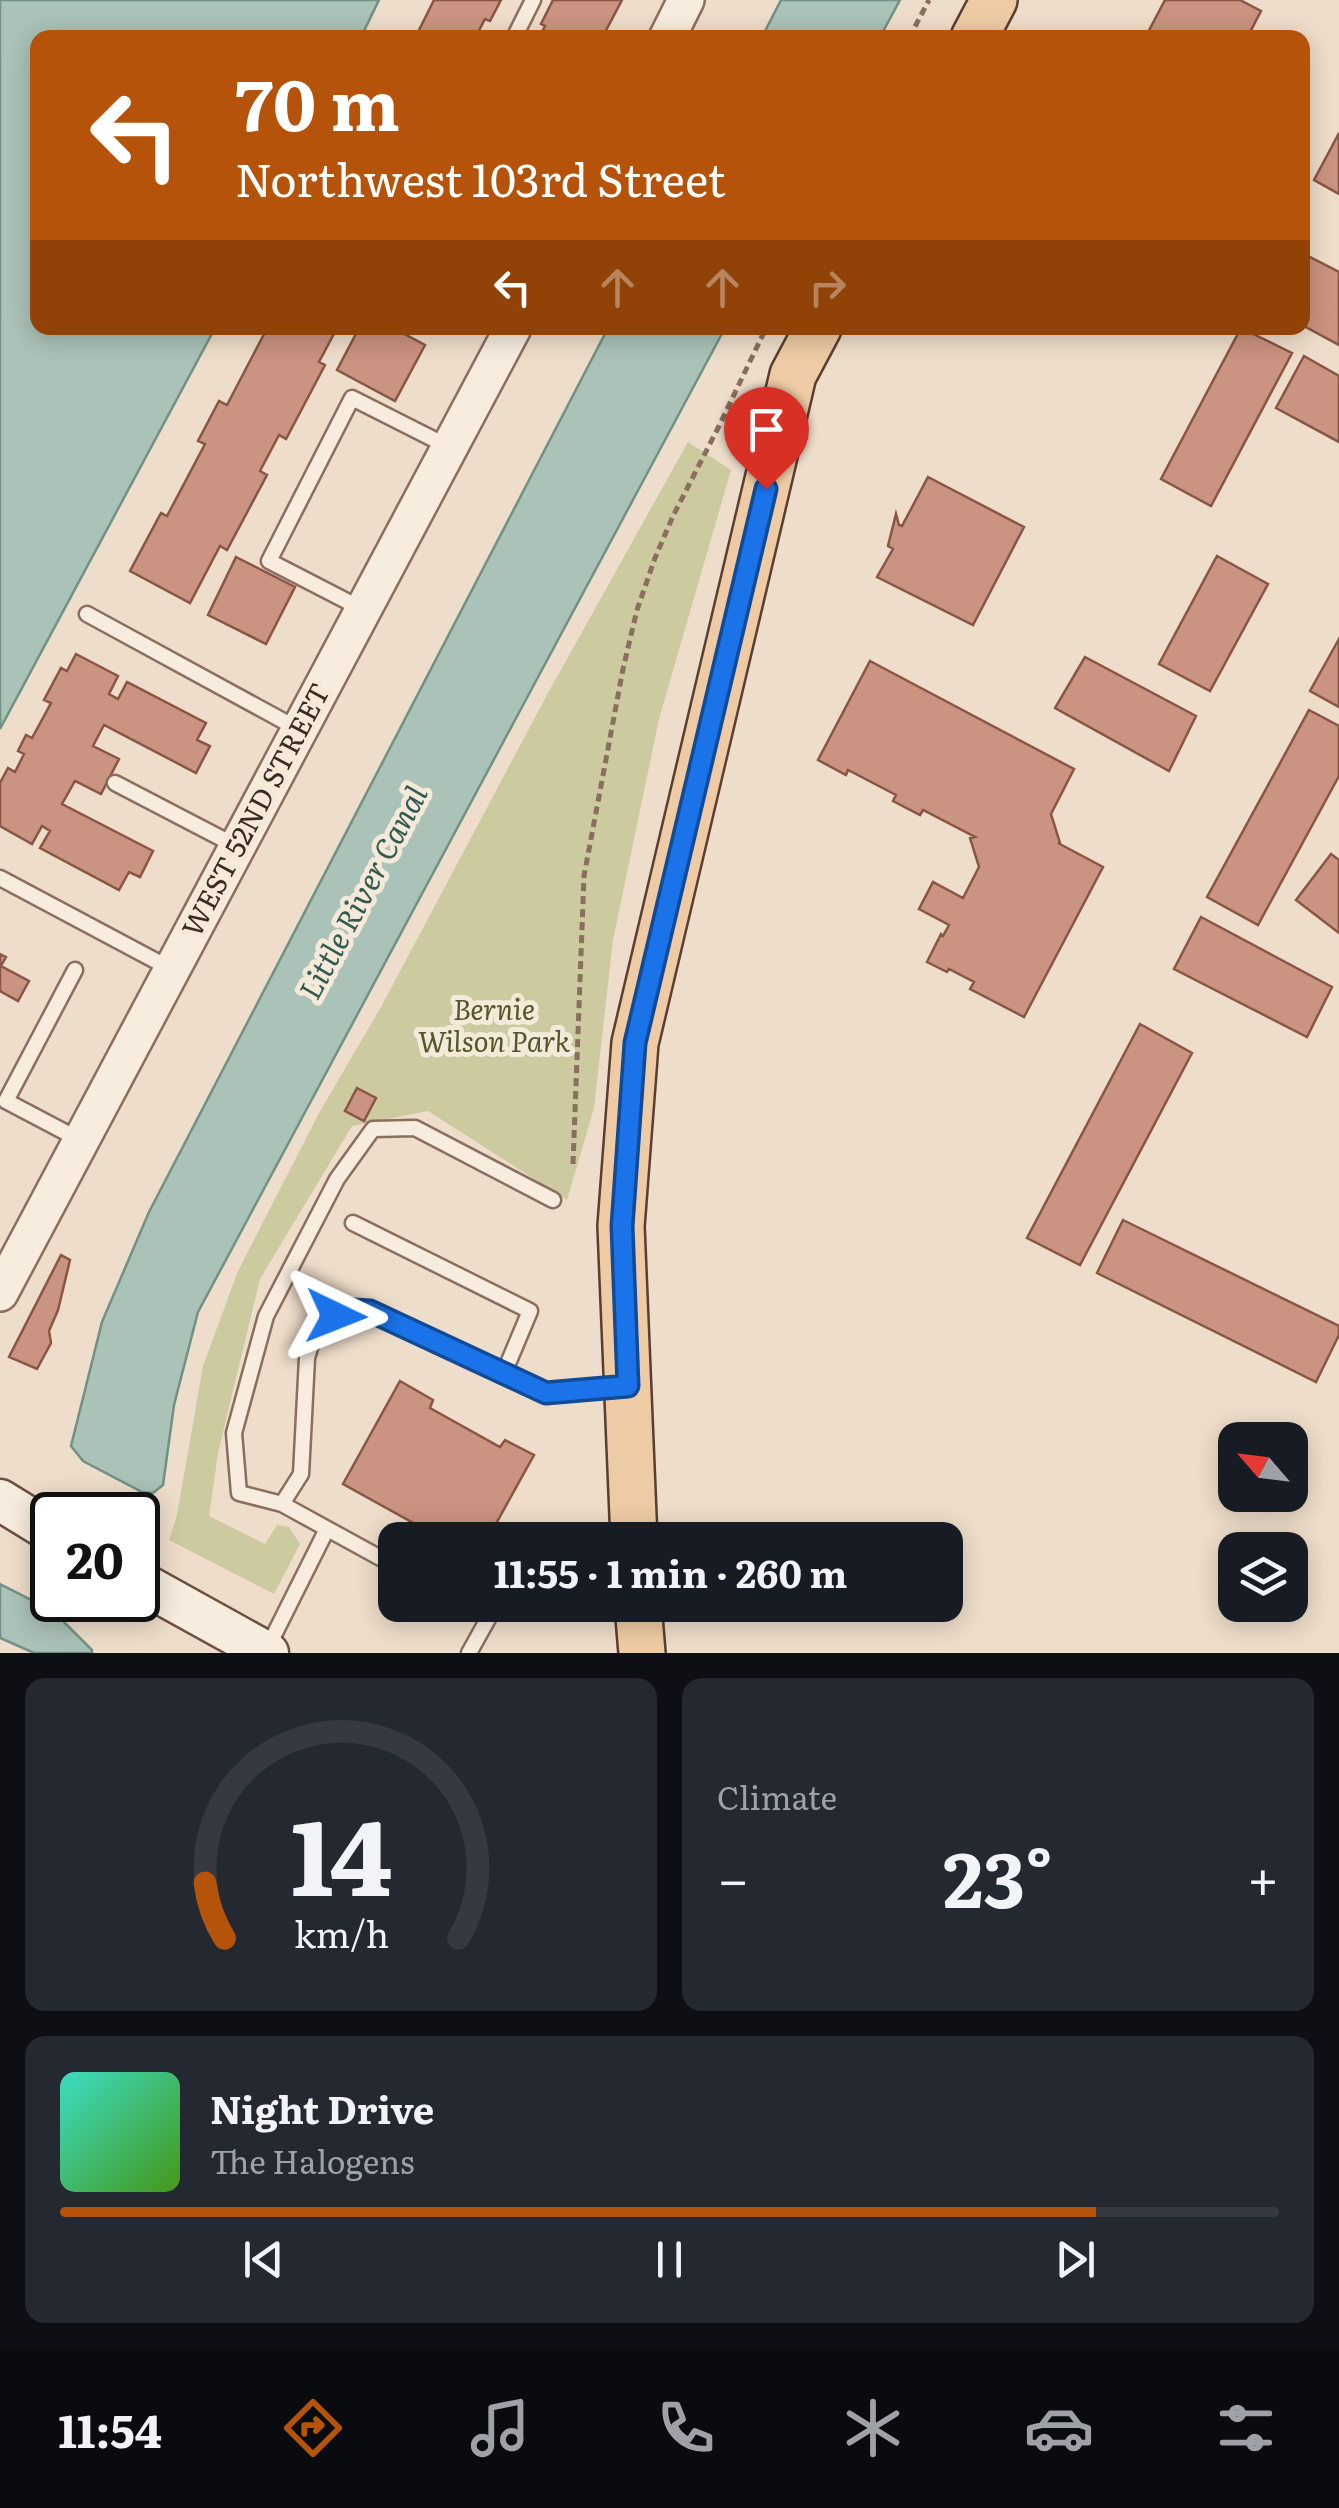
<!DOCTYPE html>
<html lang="en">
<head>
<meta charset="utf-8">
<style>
  :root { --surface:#171b24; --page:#242831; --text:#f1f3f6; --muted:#9ea1a6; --line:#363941; --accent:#b45309 }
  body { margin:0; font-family:Literata,serif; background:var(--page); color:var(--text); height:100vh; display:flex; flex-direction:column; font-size:38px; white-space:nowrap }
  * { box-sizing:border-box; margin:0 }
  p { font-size:32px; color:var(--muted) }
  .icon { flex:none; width:55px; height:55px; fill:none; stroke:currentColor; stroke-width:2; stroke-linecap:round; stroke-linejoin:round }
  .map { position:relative; height:1653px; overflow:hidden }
  .side { display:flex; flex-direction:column; gap:25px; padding:25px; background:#0d0f14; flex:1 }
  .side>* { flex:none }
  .top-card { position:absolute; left:30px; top:30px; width:1280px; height:305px; border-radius:20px; box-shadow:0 5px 25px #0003; background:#b45309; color:#fff; overflow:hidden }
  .needle { width:65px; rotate:298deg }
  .fabs { position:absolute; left:1218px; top:1422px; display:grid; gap:20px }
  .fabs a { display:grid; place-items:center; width:90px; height:90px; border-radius:20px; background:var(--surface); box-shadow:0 5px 25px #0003; font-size:50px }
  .speed { position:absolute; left:30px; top:1492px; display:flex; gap:20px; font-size:50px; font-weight:700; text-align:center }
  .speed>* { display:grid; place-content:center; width:130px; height:130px; border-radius:50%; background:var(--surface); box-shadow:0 5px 25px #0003; line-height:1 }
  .speed .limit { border:5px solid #111; border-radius:15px; background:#fff; color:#111 }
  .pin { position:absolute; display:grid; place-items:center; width:85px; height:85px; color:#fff; margin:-102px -42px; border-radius:50% 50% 50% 0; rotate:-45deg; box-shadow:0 0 10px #0007 }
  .pin .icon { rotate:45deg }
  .me { position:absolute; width:110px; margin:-55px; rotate:92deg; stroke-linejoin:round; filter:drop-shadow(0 0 8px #0008) }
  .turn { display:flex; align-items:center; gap:35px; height:210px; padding:0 40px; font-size:45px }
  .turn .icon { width:130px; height:130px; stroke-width:2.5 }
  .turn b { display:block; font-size:70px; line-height:85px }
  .lanes { display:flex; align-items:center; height:95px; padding:0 40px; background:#0003; justify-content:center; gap:50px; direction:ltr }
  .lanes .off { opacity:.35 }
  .big { font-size:75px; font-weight:700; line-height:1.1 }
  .side .tile { flex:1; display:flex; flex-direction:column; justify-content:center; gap:15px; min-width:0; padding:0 35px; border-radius:20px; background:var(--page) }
  .side .dial { align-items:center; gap:0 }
  .dial svg { height:260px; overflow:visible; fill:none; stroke:var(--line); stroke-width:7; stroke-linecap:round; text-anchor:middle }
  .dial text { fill:var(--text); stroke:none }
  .song { display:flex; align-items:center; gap:30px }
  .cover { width:120px; height:120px; border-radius:15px; background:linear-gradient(135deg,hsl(170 70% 55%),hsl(100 70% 35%)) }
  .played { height:10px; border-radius:5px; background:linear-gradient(90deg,var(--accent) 85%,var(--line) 85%) }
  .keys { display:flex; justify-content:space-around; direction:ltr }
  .heat { display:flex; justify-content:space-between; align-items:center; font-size:55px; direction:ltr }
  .side .tiles { flex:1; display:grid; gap:25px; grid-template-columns:1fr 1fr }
  .tile:last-child { grid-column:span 2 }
  .trip { position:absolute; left:378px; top:1522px; width:585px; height:100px; border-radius:20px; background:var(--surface); box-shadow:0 5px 25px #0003; font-weight:700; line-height:100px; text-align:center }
  .dock { display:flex; height:160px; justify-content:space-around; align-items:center; background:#090b0e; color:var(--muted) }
  .dock .icon { width:70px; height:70px }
  .dock .active { color:var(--accent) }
  .dock b { font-size:45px; color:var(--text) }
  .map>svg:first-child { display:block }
  .green { fill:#ccca9e }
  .water { fill:#aac2b7; stroke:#719184; stroke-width:2.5 }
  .building { fill:#cb9381; stroke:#895545; stroke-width:2.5 }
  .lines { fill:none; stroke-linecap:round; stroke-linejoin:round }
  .service-casing { stroke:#8a6e5f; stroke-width:19 }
  .tertiary-casing { stroke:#8a6e5f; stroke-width:40 }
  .secondary-casing { stroke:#6c5042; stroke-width:45 }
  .primary-casing { stroke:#593e32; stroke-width:50 }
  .path { stroke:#8a6e5f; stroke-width:5; stroke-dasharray:8 5; stroke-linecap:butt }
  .service { stroke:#f8ecde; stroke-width:14 }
  .tertiary { stroke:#f8ecde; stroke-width:35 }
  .secondary { stroke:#f8ecde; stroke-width:40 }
  .primary { stroke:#eecba4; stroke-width:45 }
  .route-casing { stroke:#114b97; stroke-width:25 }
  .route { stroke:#1a73e8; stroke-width:18 }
  .labels { text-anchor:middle; stroke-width:10; stroke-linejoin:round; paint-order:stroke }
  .street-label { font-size:28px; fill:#3b2a22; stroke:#f5e9da }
  .park-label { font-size:28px; font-style:italic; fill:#535729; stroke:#f5e9da }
  .water-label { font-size:30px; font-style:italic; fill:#315a51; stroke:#f5e9da }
</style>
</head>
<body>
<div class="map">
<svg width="1339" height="1653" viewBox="0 0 1339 1653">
  <rect width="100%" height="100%" fill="#eeddca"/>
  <path class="green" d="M 688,442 L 731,470 L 659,719 L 613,940 L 594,1108 L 567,1200 L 428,1111 L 352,1126 L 260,1279 L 218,1453 L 209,1516 L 265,1544 L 277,1525 L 289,1527 L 300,1544 L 274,1594 L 169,1540 L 177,1515 L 203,1366 L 238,1271 L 319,1113 L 381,1007 L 548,693 Z"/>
  <path class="water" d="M 0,0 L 379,0 L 361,37 L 38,38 L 38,328 L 215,328 L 0,729 Z
    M 781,0 L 900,0 L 880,37 L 762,37 Z
    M 608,328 L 725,328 L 198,1312 L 174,1405 L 163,1485 L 153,1493 L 142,1492 L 83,1461 L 71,1446 L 102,1322 L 149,1212 Z
    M 0,1584 L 53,1611 L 92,1650 L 92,1653 L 34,1653 L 0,1638 Z"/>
  <path class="building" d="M 434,0 L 501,0 L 490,21 L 485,19 L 475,38 L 415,38 Z
    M 553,0 L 622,0 L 602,38 L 539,38 L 545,26 L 541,24 Z
    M 1165,0 L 1240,0 L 1261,11 L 1247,38 L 1145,38 Z
    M 1339,133 L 1339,194 L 1314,180 Z
    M 1302,253 L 1339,272 L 1339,345 L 1302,325 Z
    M 260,328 L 337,328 L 319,362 L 325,365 L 286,439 L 279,435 L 260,471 L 267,475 L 227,550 L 220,546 L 190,603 L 130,571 L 161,513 L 167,516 L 205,444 L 198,441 L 219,401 L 227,405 L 264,334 L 258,331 Z
    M 359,328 L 393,328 L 425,345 L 395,401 L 337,370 Z
    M 1241,328 L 1292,353 L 1211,506 L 1161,479 Z
    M 1304,356 L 1339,376 L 1339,442 L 1276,408 Z
    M 928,477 L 1024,527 L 973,625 L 877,577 L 893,549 L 888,546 L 896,514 L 899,525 L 902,526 Z
    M 1217,556 L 1268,584 L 1210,691 L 1159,664 Z
    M 236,557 L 295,587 L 266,644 L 208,615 Z
    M 1339,639 L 1339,707 L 1310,691 Z
    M 76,654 L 118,676 L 109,694 L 118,699 L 127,682 L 206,723 L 197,740 L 210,746 L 196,773 L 104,725 L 93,746 L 119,759 L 101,794 L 75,781 L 62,804 L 153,851 L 140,877 L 129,872 L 119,890 L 40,848 L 50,831 L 42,826 L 32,844 L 0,826 L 0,783 L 8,768 L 15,772 L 24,754 L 18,751 L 26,735 L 32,738 L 51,703 L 44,700 L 61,668 L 67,671 Z
    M 1085,657 L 1196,716 L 1169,771 L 1055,708 Z
    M 870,661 L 1074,769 L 1051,814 L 1060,843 L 1058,843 L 1103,867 L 1024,1017 L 970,989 L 974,982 L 949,969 L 947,972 L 927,962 L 941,934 L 943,936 L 949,925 L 919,909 L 933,882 L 963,898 L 979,867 L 970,838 L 975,837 L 923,810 L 920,815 L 893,801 L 896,795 L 848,770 L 846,775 L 818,760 Z
    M 1309,710 L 1339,726 L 1339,776 L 1258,925 L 1207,897 Z
    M 1331,854 L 1339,860 L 1339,933 L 1296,900 Z
    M 1201,917 L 1332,987 L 1307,1037 L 1174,969 Z
    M 0,954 L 6,957 L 1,966 L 29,981 L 18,1001 L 0,991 Z
    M 1140,1024 L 1192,1053 L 1080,1265 L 1027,1238 Z
    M 357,1088 L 376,1098 L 364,1121 L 345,1111 Z
    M 1123,1220 L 1339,1326 L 1339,1335 L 1316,1382 L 1097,1273 Z
    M 61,1255 L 70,1260 L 58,1310 L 49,1331 L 51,1343 L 37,1369 L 9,1357 Z
    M 400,1381 L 433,1400 L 430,1408 L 500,1447 L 505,1440 L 534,1455 L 487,1540 L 444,1540 L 343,1484 Z"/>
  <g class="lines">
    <defs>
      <path id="service" d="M 514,38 L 533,0
        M 362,609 L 269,561 L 352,398 L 449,447
        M 87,614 L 298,729
        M 115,783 L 236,846
        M 0,878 L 171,969
        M 75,970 L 6,1101 L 80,1140
        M 553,1200 L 415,1128 L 373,1129 L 337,1179 L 266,1316 L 234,1433 L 239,1493 L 282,1504 L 301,1474 L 307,1358 C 316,1323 334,1309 370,1311 L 546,1393 L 622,1386
        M 353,1223 L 530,1311 L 504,1373
        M 282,1504 L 395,1566
        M 467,1605 L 489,1617 L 469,1653
        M 266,1651 L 327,1529"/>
      <path id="tertiary" d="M 667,38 L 686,0
        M 0,1293 L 513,328"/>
      <path id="secondary" d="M 0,1500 L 52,1532
        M 138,1581 L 268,1653"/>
      <path id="primary" d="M 974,38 L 994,0
        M 634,1540 L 621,1226 L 635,1043 L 793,375 L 818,328
        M 638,1605 L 642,1653"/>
    </defs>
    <use href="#service" class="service-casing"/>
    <use href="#tertiary" class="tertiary-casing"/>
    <use href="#secondary" class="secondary-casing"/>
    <use href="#primary" class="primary-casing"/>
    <path class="path" d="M 909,38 L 929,0
      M 573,1164 L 584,876 L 623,669 L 637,610 L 655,558 L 673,516 L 719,426 L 766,328"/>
    <use href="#service" class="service"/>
    <use href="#tertiary" class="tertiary"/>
    <use href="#secondary" class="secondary"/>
    <use href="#primary" class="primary"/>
  </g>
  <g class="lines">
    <defs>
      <path id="route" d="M 336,1316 L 353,1310 L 370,1311 L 546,1393 L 628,1386 L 622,1226 L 635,1043 L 766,489"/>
    </defs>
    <use href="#route" class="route-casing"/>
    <use href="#route" class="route"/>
  </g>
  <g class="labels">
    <g class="street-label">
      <text transform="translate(256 810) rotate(-62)" y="10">WEST 52ND STREET</text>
    </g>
    <g class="park-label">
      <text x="494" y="1020">Bernie<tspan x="494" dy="32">Wilson Park</tspan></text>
    </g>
    <g class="water-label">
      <text transform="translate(364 893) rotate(-62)" y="10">Little River Canal</text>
    </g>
  </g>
</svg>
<div class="fabs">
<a><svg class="needle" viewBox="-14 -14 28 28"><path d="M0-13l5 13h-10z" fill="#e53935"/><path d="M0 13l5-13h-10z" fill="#9ea1a6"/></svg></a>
<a><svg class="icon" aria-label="layers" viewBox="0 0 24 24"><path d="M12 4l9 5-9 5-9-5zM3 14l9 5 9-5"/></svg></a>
</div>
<div class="speed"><div class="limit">20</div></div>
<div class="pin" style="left:766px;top:489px;background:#d93025"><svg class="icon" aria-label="arrive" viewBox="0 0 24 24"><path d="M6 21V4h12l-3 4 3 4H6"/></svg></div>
<svg class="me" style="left:336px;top:1316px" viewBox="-20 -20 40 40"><path d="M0-17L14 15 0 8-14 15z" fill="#1a73e8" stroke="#fff" stroke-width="4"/></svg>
<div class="trip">11:55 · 1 min · 260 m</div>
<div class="top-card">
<div class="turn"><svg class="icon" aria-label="left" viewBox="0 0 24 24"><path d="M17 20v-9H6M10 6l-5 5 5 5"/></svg><div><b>70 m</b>Northwest 103rd Street</div></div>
<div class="lanes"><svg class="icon" aria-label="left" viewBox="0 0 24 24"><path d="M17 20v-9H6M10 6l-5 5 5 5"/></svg><svg class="icon off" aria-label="ahead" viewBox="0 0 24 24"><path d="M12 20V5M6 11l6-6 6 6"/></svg><svg class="icon off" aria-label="ahead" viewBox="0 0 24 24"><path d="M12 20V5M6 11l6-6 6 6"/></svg><svg class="icon off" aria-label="right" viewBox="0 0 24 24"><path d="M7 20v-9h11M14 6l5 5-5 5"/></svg></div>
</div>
</div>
<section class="side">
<div class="tiles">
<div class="tile dial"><svg viewBox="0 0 100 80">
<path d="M14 69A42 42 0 1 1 86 69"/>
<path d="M14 69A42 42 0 0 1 8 52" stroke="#b45309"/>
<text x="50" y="56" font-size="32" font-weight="700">14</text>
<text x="50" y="72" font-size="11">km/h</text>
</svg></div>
<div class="tile"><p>Climate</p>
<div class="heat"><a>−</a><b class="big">23°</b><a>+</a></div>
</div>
<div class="tile">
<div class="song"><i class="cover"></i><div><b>Night Drive</b><p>The Halogens</p></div></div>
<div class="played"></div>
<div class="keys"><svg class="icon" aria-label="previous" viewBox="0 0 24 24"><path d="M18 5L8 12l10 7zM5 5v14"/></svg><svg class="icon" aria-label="pause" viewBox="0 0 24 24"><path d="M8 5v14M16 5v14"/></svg><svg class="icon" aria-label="next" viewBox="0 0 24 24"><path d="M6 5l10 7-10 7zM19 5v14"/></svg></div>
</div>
</div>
</section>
<nav class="dock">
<b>11:54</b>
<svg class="icon active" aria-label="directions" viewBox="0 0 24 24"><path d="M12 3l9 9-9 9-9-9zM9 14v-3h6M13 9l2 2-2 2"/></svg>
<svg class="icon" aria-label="music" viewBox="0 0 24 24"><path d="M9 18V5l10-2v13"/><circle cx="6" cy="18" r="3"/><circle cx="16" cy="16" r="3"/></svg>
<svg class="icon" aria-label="phone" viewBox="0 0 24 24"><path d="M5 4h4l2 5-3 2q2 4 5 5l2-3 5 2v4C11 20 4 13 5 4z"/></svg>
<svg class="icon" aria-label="climate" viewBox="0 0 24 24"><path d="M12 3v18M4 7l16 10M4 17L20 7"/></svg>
<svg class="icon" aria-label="car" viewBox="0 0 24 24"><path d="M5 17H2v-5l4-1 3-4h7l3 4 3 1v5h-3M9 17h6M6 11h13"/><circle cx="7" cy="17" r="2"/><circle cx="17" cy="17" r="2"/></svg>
<svg class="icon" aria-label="filters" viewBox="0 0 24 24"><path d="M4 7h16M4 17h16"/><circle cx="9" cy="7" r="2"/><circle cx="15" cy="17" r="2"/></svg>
</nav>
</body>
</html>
